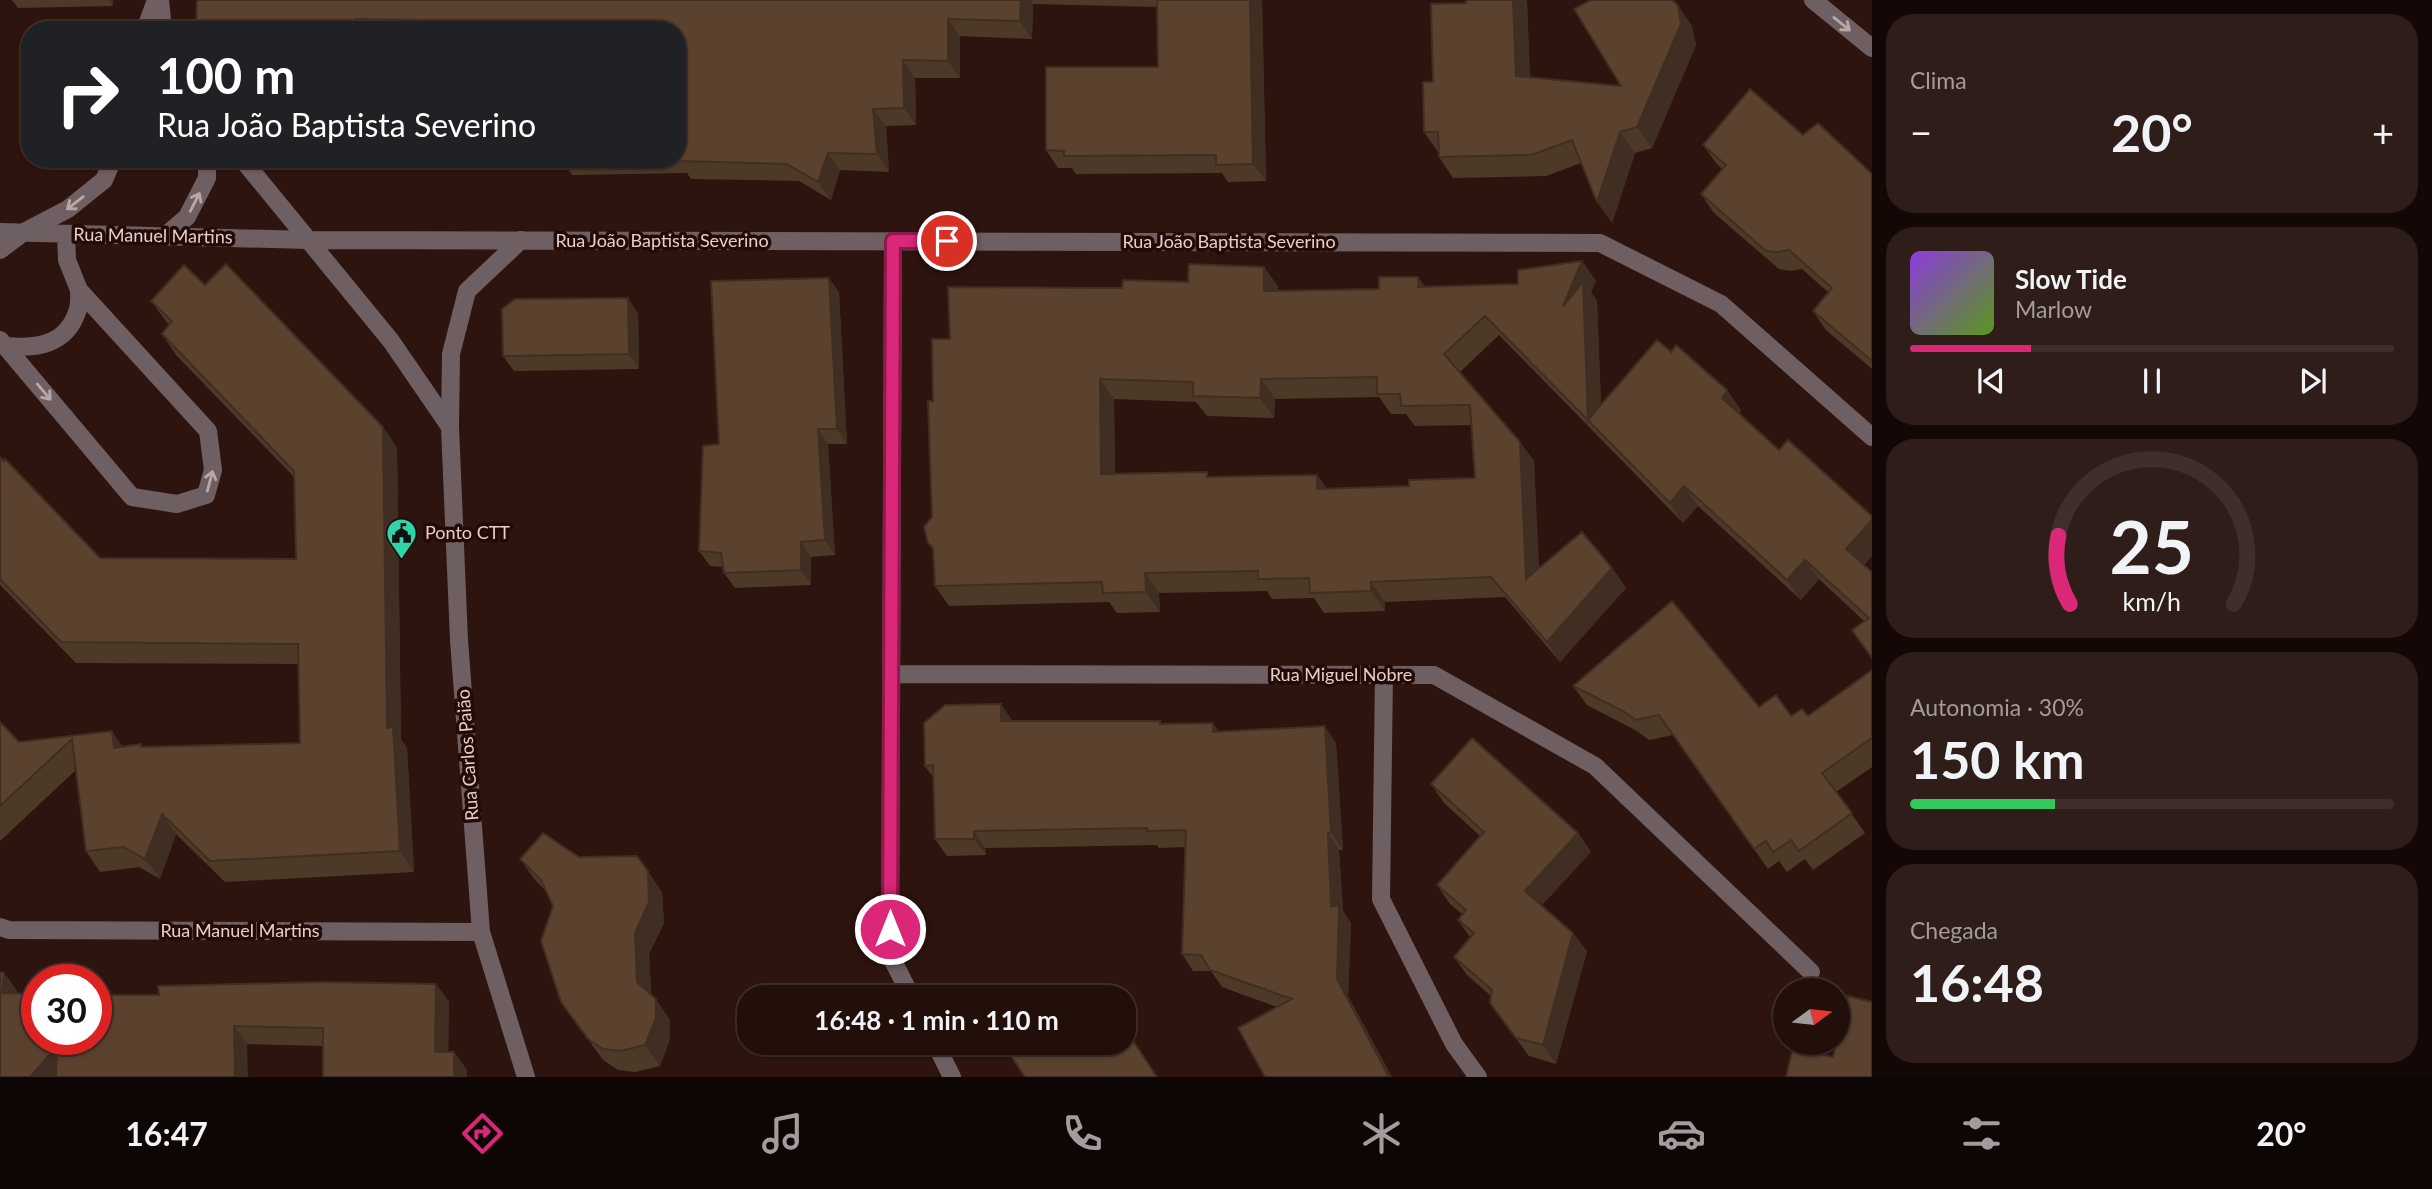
<!DOCTYPE html>
<html lang="pt">
<head>
<meta charset="utf-8">
<style>
  :root { --surface:#220f0a; --page:#2e1d18; --text:#f1f3f6; --muted:#a29c9c; --line:#3f2f2b; --accent:#db2777 }
  body { margin:0; font-family:Lato,sans-serif; background:var(--page); color:var(--text); height:100vh; display:flex; flex-direction:column; font-size:26px; white-space:nowrap }
  * { box-sizing:border-box; margin:0 }
  p { font-size:23px; color:var(--muted) }
  .icon { flex:none; width:38px; height:38px; fill:none; stroke:currentColor; stroke-width:2; stroke-linecap:round; stroke-linejoin:round }
  .map { position:relative; flex:1; overflow:hidden }
  .panel { display:flex; flex-direction:column; gap:14px; padding:14px; background:#130806; width:560px }
  .panel>* { flex:none }
  .banner { position:absolute; left:21px; top:21px; width:665px; height:147px; border-radius:28px; box-shadow:0 2px 5px #0004,0 0 0 2px var(--line); background:#202124; color:#fff; overflow:hidden }
  .needle { width:46px; rotate:75deg }
  .fabs { position:absolute; left:1773px; top:978px; display:grid; gap:14px }
  .fabs a { display:grid; place-items:center; width:77px; height:77px; border-radius:50%; background:var(--surface); box-shadow:0 2px 5px #0004,0 0 0 2px var(--line); font-size:35px }
  .speed { position:absolute; left:21px; top:964px; display:flex; gap:14px; font-size:35px; font-weight:700; text-align:center }
  .speed>* { display:grid; place-content:center; width:91px; height:91px; border-radius:50%; background:var(--surface); box-shadow:0 2px 5px #0004,0 0 0 2px var(--line); line-height:1 }
  .speed .limit { border:10px solid #d22; background:#fff; color:#111 }
  .pin { position:absolute; display:grid; place-items:center; width:60px; height:60px; color:#fff; margin:-30px; border:4px solid #fff; border-radius:50%; box-shadow:0 2px 7px #0007 }
  .me { position:absolute; width:77px; margin:-38px; rotate:0deg; stroke-linejoin:round; filter:drop-shadow(0 0 5px #0008) }
  .turn { display:flex; align-items:center; gap:24px; height:147px; padding:0 21px; font-size:32px }
  .turn .icon { width:91px; height:91px; stroke-width:2.5 }
  .turn b { display:block; font-size:49px; line-height:60px }
  .big { font-size:52px; font-weight:700; line-height:1.1 }
  .panel .card { flex:1; display:flex; flex-direction:column; justify-content:center; gap:10px; min-width:0; padding:0 24px; border-radius:28px; background:var(--page) }
  .panel .dial { align-items:center; gap:0 }
  .dial svg { height:182px; overflow:visible; fill:none; stroke:var(--line); stroke-width:7; stroke-linecap:round; text-anchor:middle }
  .dial text { fill:var(--text); stroke:none }
  .song { display:flex; align-items:center; gap:21px }
  .cover { width:84px; height:84px; border-radius:10px; background:linear-gradient(135deg,hsl(270 70% 55%),hsl(90 70% 35%)) }
  .played { height:7px; border-radius:4px; background:linear-gradient(90deg,var(--accent) 25%,var(--line) 25%) }
  .keys { display:flex; justify-content:space-around; direction:ltr }
  .heat { display:flex; justify-content:space-between; align-items:center; font-size:38px; direction:ltr }
  .charge { height:10px; border-radius:5px; background:linear-gradient(90deg,#34c759 30%,var(--line) 0) }
  .trip { position:absolute; left:737px; top:985px; width:399px; height:70px; border-radius:28px; background:var(--surface); box-shadow:0 2px 5px #0004,0 0 0 2px var(--line); font-weight:700; line-height:70px; text-align:center }
  .tab-bar { display:flex; height:112px; justify-content:space-around; align-items:center; background:#0e0604; color:var(--muted) }
  .tab-bar .icon { width:49px; height:49px }
  .tab-bar .active { color:var(--accent) }
  .tab-bar b { font-size:32px; color:var(--text) }
  main { display:flex; flex:1; min-height:0 }
  .map>svg:first-child { display:block }
  .lines { fill:none; stroke-linecap:round; stroke-linejoin:round }
  .minor { stroke:#6e5f62; stroke-width:18 }
  .wall { fill:#4d3928; fill-rule:evenodd }
  .shaded-wall { fill:#3f2e21 }
  .building { fill:#5a422f; stroke:#3f2e21; stroke-width:2; fill-rule:evenodd }
  .oneway { stroke:#baa8a6 }
  .route-casing { stroke:#8e194d; stroke-width:18 }
  .route { stroke:#db2777; stroke-width:12 }
  .labels { text-anchor:middle; stroke-width:7; stroke-linejoin:round; paint-order:stroke }
  .street-label { font-size:18px; fill:#e3d0cb; stroke:#230a06 }
  .poi-label { font-size:18px; fill:#e3d0cb; stroke:#230a06; text-anchor:start }
</style>
</head>
<body>
<main>
<div class="map">
<svg width="1872" height="1077" viewBox="0 0 1872 1077">
  <rect width="100%" height="100%" fill="#2e140e"/>
  <g class="lines">
    <path class="minor" d="M 160,0 L 163,30
      M 1813,0 L 1872,48
      M 145,30 L 156,0
      M 242,159 L 391,341 L 450,427 L 459,640 L 481,932 L 526,1077
      M 0,232 L 307,240 L 1600,243 L 1721,304 L 1872,437
      M 165,236 L 187,217 L 207,178 L 207,159
      M 893,241 L 890,955 L 912,998
      M 0,250 L 24,232 L 68,209 L 104,180 L 113,159
      M 0,340 L 132,497 L 177,504 L 206,495 L 213,470 L 208,431 L 79,290 L 67,260 L 66,234
      M 5,346 C 36,349 66,345 77,312 C 80,305 79,296 79,290
      M 450,427 L 451,354 L 467,291 L 521,240
      M 891,674 L 1434,675 L 1595,766 L 1811,972
      M 1384,675 L 1381,899 L 1454,1044 L 1478,1077
      M 0,927 L 9,930 L 481,932
      M 935,1043 L 952,1077"/>
  </g>
  <path class="wall" d="M 12,0 L 113,0 L 113,6 L 18,8 Z
    M 197,0 L 1262,0 L 1266,181 L 1228,182 L 1222,173 L 1076,174 L 1072,168 L 1058,168 L 1046,150 L 1158,67 L 1157,7 L 1033,4 L 1032,39 L 960,36 L 960,78 L 915,78 L 916,125 L 886,126 L 889,172 L 840,170 L 831,200 L 799,181 L 691,179 L 687,173 L 572,175 L 561,159 L 677,159 L 677,30 L 196,30 Z
    M 1466,0 L 1526,0 L 1527,2 L 1530,78 L 1621,86 L 1692,26 L 1696,45 L 1652,148 L 1635,153 L 1612,223 L 1581,163 L 1546,176 L 1453,178 L 1439,157 L 1438,152 L 1424,132 L 1433,82 L 1466,3 Z
    M 1803,135 L 1872,174 L 1872,369 L 1826,330 L 1813,311 L 1828,292 L 1802,269 L 1790,271 L 1779,269 L 1714,213 L 1701,194 L 1722,169 L 1716,163 L 1703,145 Z
    M 1582,261 L 1596,281 L 1591,292 L 1597,301 L 1601,405 L 1671,352 L 1727,390 L 1741,410 L 1739,414 L 1872,556 L 1864,565 L 1872,658 L 1864,621 L 1819,579 L 1801,600 L 1698,506 L 1683,523 L 1499,335 L 1460,372 L 1520,442 L 1534,461 L 1539,569 L 1612,568 L 1626,588 L 1560,662 L 1505,597 L 1385,602 L 1385,611 L 1324,613 L 1314,598 L 1272,599 L 1267,591 L 1159,593 L 1160,612 L 1117,613 L 1109,602 L 949,606 L 935,586 L 933,550 L 928,543 L 932,517 L 933,401 L 950,339 L 1122,288 L 1278,286 L 1278,291 L 1379,289 L 1518,284 ZM 1379,397 L 1391,414 L 1406,414 L 1415,426 L 1471,425 L 1475,478 L 1409,486 L 1327,489 L 1317,475 L 1211,477 L 1115,474 L 1114,399 L 1196,402 L 1207,416 L 1274,418 L 1275,399 Z
    M 205,285 L 383,427 L 397,448 L 401,739 L 407,748 L 414,872 L 225,882 L 176,834 L 160,879 L 139,867 L 100,872 L 86,851 L 76,770 L 0,841 L 0,722 L 19,742 L 112,731 L 122,747 L 300,743 L 298,664 L 76,663 L 0,585 L 0,457 L 100,558 L 296,559 L 294,477 L 176,355 L 162,334 L 169,325 L 151,301 Z
    M 839,292 L 847,444 L 828,444 L 835,555 L 811,557 L 811,585 L 735,588 L 724,573 L 723,567 L 710,566 L 699,551 L 719,444 Z
    M 638,313 L 639,369 L 514,371 L 503,356 Z
    M 1872,670 L 1872,767 L 1836,792 L 1865,833 L 1813,870 L 1805,859 L 1787,872 L 1779,861 L 1768,869 L 1673,735 L 1649,740 L 1637,731 L 1587,705 L 1573,686 L 1759,707 L 1791,716 L 1808,716 Z
    M 1012,720 L 1160,721 L 1162,724 L 1219,732 L 1336,743 L 1343,850 L 1339,850 L 1343,911 L 1351,923 L 1348,996 L 1392,1077 L 1265,1077 L 1277,1007 L 1222,987 L 1211,971 L 1193,971 L 1182,954 L 1185,847 L 1159,848 L 1157,845 L 985,848 L 986,855 L 947,856 L 935,839 L 933,777 L 925,766 Z
    M 1431,784 L 1578,833 L 1591,852 L 1542,905 L 1587,951 L 1556,1064 L 1529,1056 L 1490,1003 L 1491,996 L 1467,975 L 1454,957 L 1470,937 L 1458,920 L 1462,914 L 1450,904 L 1437,885 L 1480,836 L 1444,803 Z
    M 579,857 L 662,892 L 664,923 L 649,954 L 651,995 L 670,1020 L 670,1039 L 660,1066 L 635,1072 L 618,1070 L 603,1060 L 561,1002 L 553,906 L 546,891 L 535,880 L 520,859 Z
    M 4,973 L 17,991 L 16,994 L 159,995 L 436,984 L 449,1002 L 448,1052 L 454,1052 L 467,1070 L 323,1046 L 247,1044 L 0,1077 Z"/>
  <path class="shaded-wall" d="M 108,0 L 113,0 L 113,6 Z
    M 1021,0 L 1030,0 L 1033,4 L 1032,39 L 1020,21 Z
    M 1250,0 L 1262,0 L 1266,181 L 1253,164 Z
    M 1513,0 L 1526,0 L 1527,2 L 1530,97 L 1516,76 Z
    M 1678,5 L 1692,26 L 1696,45 L 1652,148 L 1637,127 Z
    M 355,19 L 363,30 L 361,30 L 355,22 Z
    M 948,19 L 960,36 L 960,78 L 948,61 Z
    M 903,60 L 915,78 L 916,125 L 904,108 Z
    M 873,109 L 886,126 L 889,172 L 877,154 Z
    M 1620,132 L 1635,153 L 1612,223 L 1597,202 Z
    M 828,153 L 840,170 L 831,200 L 818,182 Z
    M 1582,261 L 1596,281 L 1591,292 L 1597,301 L 1602,434 L 1588,420 L 1563,306 Z
    M 1264,267 L 1278,286 L 1277,311 L 1264,291 Z
    M 1418,277 L 1432,296 L 1418,287 Z
    M 829,278 L 839,292 L 847,444 L 837,429 Z
    M 628,298 L 638,313 L 639,369 L 629,354 Z
    M 1100,379 L 1114,399 L 1115,494 L 1101,474 Z
    M 1261,379 L 1275,399 L 1274,418 L 1260,398 Z
    M 1727,390 L 1741,410 L 1736,418 L 1722,398 Z
    M 383,427 L 397,448 L 401,739 L 407,748 L 414,872 L 400,851 L 387,728 Z
    M 818,429 L 828,444 L 835,555 L 825,540 Z
    M 1520,442 L 1534,461 L 1540,599 L 1526,579 Z
    M 1317,475 L 1331,495 L 1317,489 Z
    M 1684,486 L 1698,506 L 1683,523 L 1670,503 Z
    M 1872,520 L 1872,556 L 1860,569 L 1846,549 Z
    M 801,542 L 811,557 L 811,585 L 801,570 Z
    M 1805,560 L 1819,579 L 1801,600 L 1787,580 Z
    M 1612,568 L 1626,588 L 1560,662 L 1547,642 Z
    M 1145,573 L 1159,593 L 1160,612 L 1146,592 Z
    M 1371,582 L 1385,602 L 1385,611 L 1371,591 Z
    M 1001,704 L 1012,720 L 1013,738 L 1001,721 Z
    M 1213,723 L 1224,739 L 1213,732 Z
    M 1325,726 L 1336,743 L 1343,850 L 1331,833 Z
    M 112,731 L 126,752 L 114,748 Z
    M 162,814 L 176,834 L 160,879 L 145,859 Z
    M 974,831 L 985,848 L 986,855 L 974,839 Z
    M 1328,833 L 1339,850 L 1343,911 L 1351,923 L 1348,996 L 1392,1077 L 1389,1077 L 1337,979 Z
    M 1578,833 L 1591,852 L 1538,909 L 1525,891 Z
    M 648,871 L 662,892 L 664,923 L 649,954 L 652,1003 L 637,982 L 635,933 Z
    M 1573,933 L 1587,951 L 1556,1064 L 1543,1045 Z
    M 4,973 L 17,991 L 15,1012 L 2,993 Z
    M 436,984 L 449,1002 L 448,1070 L 435,1052 Z
    M 656,999 L 670,1020 L 670,1039 L 660,1066 L 645,1045 Z
    M 234,1026 L 247,1044 L 248,1077 L 235,1077 Z
    M 57,1046 L 58,1077 L 30,1077 Z
    M 454,1052 L 467,1070 L 467,1077 L 454,1077 Z"/>
  <path class="building" d="M 197,0 L 1021,0 L 1020,21 L 948,19 L 948,61 L 903,60 L 904,108 L 873,109 L 877,154 L 828,153 L 818,182 L 787,164 L 679,161 L 679,155 L 677,155 L 677,30 L 484,30 L 485,21 L 355,19 L 355,22 L 271,23 L 271,30 L 196,30 Z
    M 1157,0 L 1250,0 L 1253,164 L 1216,165 L 1216,155 L 1064,156 L 1064,151 L 1046,150 L 1046,67 L 1158,67 Z
    M 1466,0 L 1513,0 L 1516,76 L 1621,86 L 1574,9 L 1591,0 L 1672,0 L 1678,5 L 1681,24 L 1637,127 L 1620,132 L 1597,202 L 1572,140 L 1531,155 L 1439,157 L 1438,132 L 1424,132 L 1423,82 L 1433,82 L 1431,4 L 1466,3 Z
    M 1750,89 L 1803,135 L 1818,123 L 1872,174 L 1872,361 L 1813,311 L 1832,288 L 1789,250 L 1777,252 L 1766,251 L 1701,194 L 1726,165 L 1703,145 Z
    M 1582,261 L 1563,306 L 1583,282 L 1588,420 L 1657,340 L 1671,352 L 1676,345 L 1727,390 L 1722,398 L 1779,450 L 1788,440 L 1872,516 L 1872,520 L 1846,549 L 1872,572 L 1872,658 L 1852,630 L 1869,618 L 1805,560 L 1787,580 L 1684,486 L 1670,503 L 1485,316 L 1444,354 L 1520,442 L 1526,579 L 1582,532 L 1612,568 L 1547,642 L 1491,577 L 1371,582 L 1371,591 L 1310,593 L 1309,578 L 1258,579 L 1258,571 L 1145,573 L 1146,592 L 1103,593 L 1102,582 L 935,586 L 933,548 L 928,543 L 924,527 L 932,517 L 928,401 L 933,401 L 932,339 L 950,339 L 948,287 L 1122,288 L 1123,280 L 1188,282 L 1189,264 L 1264,267 L 1264,291 L 1379,289 L 1379,277 L 1418,277 L 1418,287 L 1518,284 L 1518,270 ZM 1377,377 L 1377,394 L 1400,394 L 1401,406 L 1470,405 L 1475,478 L 1409,480 L 1409,486 L 1317,489 L 1317,475 L 1207,477 L 1207,472 L 1101,474 L 1100,379 L 1193,382 L 1193,396 L 1260,398 L 1261,379 Z
    M 226,264 L 383,427 L 387,728 L 393,727 L 400,851 L 210,861 L 162,814 L 145,859 L 124,847 L 86,851 L 72,739 L 0,806 L 0,722 L 19,742 L 112,731 L 114,748 L 141,744 L 141,747 L 300,743 L 298,644 L 61,642 L 0,579 L 0,457 L 4,461 L 5,459 L 100,558 L 296,559 L 294,471 L 162,334 L 172,321 L 151,301 L 184,265 L 205,285 Z
    M 829,278 L 837,429 L 818,429 L 825,540 L 801,542 L 801,570 L 724,573 L 721,553 L 699,551 L 703,446 L 719,444 L 711,281 Z
    M 628,298 L 629,354 L 503,356 L 502,309 L 515,299 Z
    M 1672,601 L 1759,707 L 1776,695 L 1791,716 L 1802,709 L 1808,716 L 1872,670 L 1872,738 L 1822,773 L 1852,813 L 1799,851 L 1791,840 L 1773,852 L 1766,841 L 1754,849 L 1659,715 L 1636,720 L 1623,711 L 1573,686 Z
    M 1001,704 L 1001,721 L 1160,721 L 1160,724 L 1213,723 L 1213,732 L 1325,726 L 1331,833 L 1328,833 L 1331,906 L 1339,906 L 1337,979 L 1389,1077 L 1265,1077 L 1238,1028 L 1292,999 L 1210,970 L 1201,955 L 1182,954 L 1186,830 L 1147,831 L 1147,828 L 974,831 L 974,839 L 935,839 L 933,765 L 925,766 L 924,723 L 945,705 Z
    M 1472,738 L 1578,833 L 1525,891 L 1573,933 L 1543,1045 L 1516,1038 L 1490,1003 L 1492,990 L 1454,957 L 1474,933 L 1458,920 L 1466,910 L 1437,885 L 1484,832 L 1431,784 Z
    M 543,833 L 579,857 L 637,856 L 648,871 L 649,902 L 635,933 L 637,982 L 656,999 L 656,1018 L 645,1045 L 621,1051 L 603,1049 L 588,1039 L 561,1002 L 541,941 L 553,906 L 541,880 L 520,859 Z
    M 0,972 L 4,973 L 2,993 L 37,994 L 37,1040 L 96,1040 L 96,995 L 159,995 L 158,986 L 321,982 L 436,984 L 435,1052 L 454,1052 L 454,1077 L 323,1077 L 323,1028 L 234,1026 L 235,1077 L 56,1077 L 57,1046 L 30,1077 L 0,1077 Z
    M 1848,996 L 1872,1002 L 1872,1077 L 1786,1077 L 1793,1047 L 1833,1057 L 1836,1043 L 1838,1043 L 1838,1039 Z
    M 1124,1027 L 1157,1077 L 1025,1077 L 1011,1056 L 1031,1043 L 1124,1043 Z"/>
  <defs><path id="oneway-shaft" d="M-6 0H5M1.5-3L5.5 0L1.5 3" fill="none" stroke-width="1.6" stroke-linecap="round" stroke-linejoin="round" transform="scale(1.75)"/></defs>
  <g class="oneway">
    <use href="#oneway-shaft" transform="translate(1842 24) rotate(39)"/>
    <use href="#oneway-shaft" transform="translate(195 202) rotate(-63)"/>
    <use href="#oneway-shaft" transform="translate(75 203) rotate(142)"/>
    <use href="#oneway-shaft" transform="translate(44 392) rotate(50)"/>
    <use href="#oneway-shaft" transform="translate(210 481) rotate(-75)"/>
  </g>
  <g class="lines">
    <defs>
      <path id="route" d="M 890,929 L 893,241 L 947,241"/>
    </defs>
    <use href="#route" class="route-casing"/>
    <use href="#route" class="route"/>
  </g>
  <defs>
    <symbol id="civic-pin" viewBox="-11 -11 22 30"><path d="M0 17L-7.5 6A9.5 9.5 0 1 1 7.5 6Z" fill="#2fd4aa" stroke="#230a06"/><path d="M-.6-6.5H3V-4.5H.6V-3L4-1V1h2V6H-6V1h2V-1L-.6-3ZM-1.2 2.5V6h2.4V2.5Z" fill="#111"/></symbol>
  </defs>
  <g fill-rule="evenodd">
    <use href="#civic-pin" x="384" y="516" width="35" height="47"/>
  </g>
  <g class="labels">
    <g class="street-label">
      <text transform="translate(153 236) rotate(1)" y="6">Rua Manuel Martins</text>
      <text x="662" y="247">Rua João Baptista Severino</text>
      <text x="1229" y="248">Rua João Baptista Severino</text>
      <text x="1341" y="681">Rua Miguel Nobre</text>
      <text transform="translate(468 755) rotate(-94)" y="6">Rua Carlos Paião</text>
      <text x="240" y="937">Rua Manuel Martins</text>
    </g>
    <g class="poi-label">
      <text x="425" y="539">Ponto CTT</text>
    </g>
  </g>
</svg>
<div class="fabs">
<a><svg class="needle" viewBox="-14 -14 28 28"><path d="M0-13l5 13h-10z" fill="#e53935"/><path d="M0 13l5-13h-10z" fill="#a29c9c"/></svg></a>
</div>
<div class="speed"><div class="limit">30</div></div>
<div class="pin" style="left:947px;top:241px;background:#d93025"><svg class="icon" aria-label="arrive" viewBox="0 0 24 24"><path d="M6 21V4h12l-3 4 3 4H6"/></svg></div>
<svg class="me" style="left:890px;top:929px" viewBox="-20 -20 40 40"><circle r="17" fill="#db2777" stroke="#fff" stroke-width="3"/><path d="M0-11L8 9 0 5-8 9z" fill="#fff"/></svg>
<div class="trip">16:48 · 1 min · 110 m</div>
<div class="banner">
<div class="turn"><svg class="icon" aria-label="right" viewBox="0 0 24 24"><path d="M7 20v-9h11M14 6l5 5-5 5"/></svg><div><b>100 m</b>Rua João Baptista Severino</div></div>
</div>
</div>
<section class="panel">
<div class="card"><p>Clima</p>
<div class="heat"><a>−</a><b class="big">20°</b><a>+</a></div>
</div>
<div class="card">
<div class="song"><i class="cover"></i><div><b>Slow Tide</b><p>Marlow</p></div></div>
<div class="played"></div>
<div class="keys"><svg class="icon" aria-label="previous" viewBox="0 0 24 24"><path d="M18 5L8 12l10 7zM5 5v14"/></svg><svg class="icon" aria-label="pause" viewBox="0 0 24 24"><path d="M8 5v14M16 5v14"/></svg><svg class="icon" aria-label="next" viewBox="0 0 24 24"><path d="M6 5l10 7-10 7zM19 5v14"/></svg></div>
</div>
<div class="card dial"><svg viewBox="0 0 100 80">
<path d="M14 69A42 42 0 1 1 86 69"/>
<path d="M14 69A42 42 0 0 1 9 39" stroke="#db2777"/>
<text x="50" y="56" font-size="32" font-weight="700">25</text>
<text x="50" y="72" font-size="11">km/h</text>
</svg></div>
<div class="card"><p>Autonomia · 30%</p><b class="big">150 km</b><div class="charge"></div></div>
<div class="card"><p>Chegada</p><b class="big">16:48</b></div>
</section>
</main>
<nav class="tab-bar">
<b>16:47</b>
<svg class="icon active" aria-label="directions" viewBox="0 0 24 24"><path d="M12 3l9 9-9 9-9-9zM9 14v-3h6M13 9l2 2-2 2"/></svg>
<svg class="icon" aria-label="music" viewBox="0 0 24 24"><path d="M9 18V5l10-2v13"/><circle cx="6" cy="18" r="3"/><circle cx="16" cy="16" r="3"/></svg>
<svg class="icon" aria-label="phone" viewBox="0 0 24 24"><path d="M5 4h4l2 5-3 2q2 4 5 5l2-3 5 2v4C11 20 4 13 5 4z"/></svg>
<svg class="icon" aria-label="climate" viewBox="0 0 24 24"><path d="M12 3v18M4 7l16 10M4 17L20 7"/></svg>
<svg class="icon" aria-label="car" viewBox="0 0 24 24"><path d="M5 17H2v-5l4-1 3-4h7l3 4 3 1v5h-3M9 17h6M6 11h13"/><circle cx="7" cy="17" r="2"/><circle cx="17" cy="17" r="2"/></svg>
<svg class="icon" aria-label="filters" viewBox="0 0 24 24"><path d="M4 7h16M4 17h16"/><circle cx="9" cy="7" r="2"/><circle cx="15" cy="17" r="2"/></svg>
<b>20°</b>
</nav>
</body>
</html>
